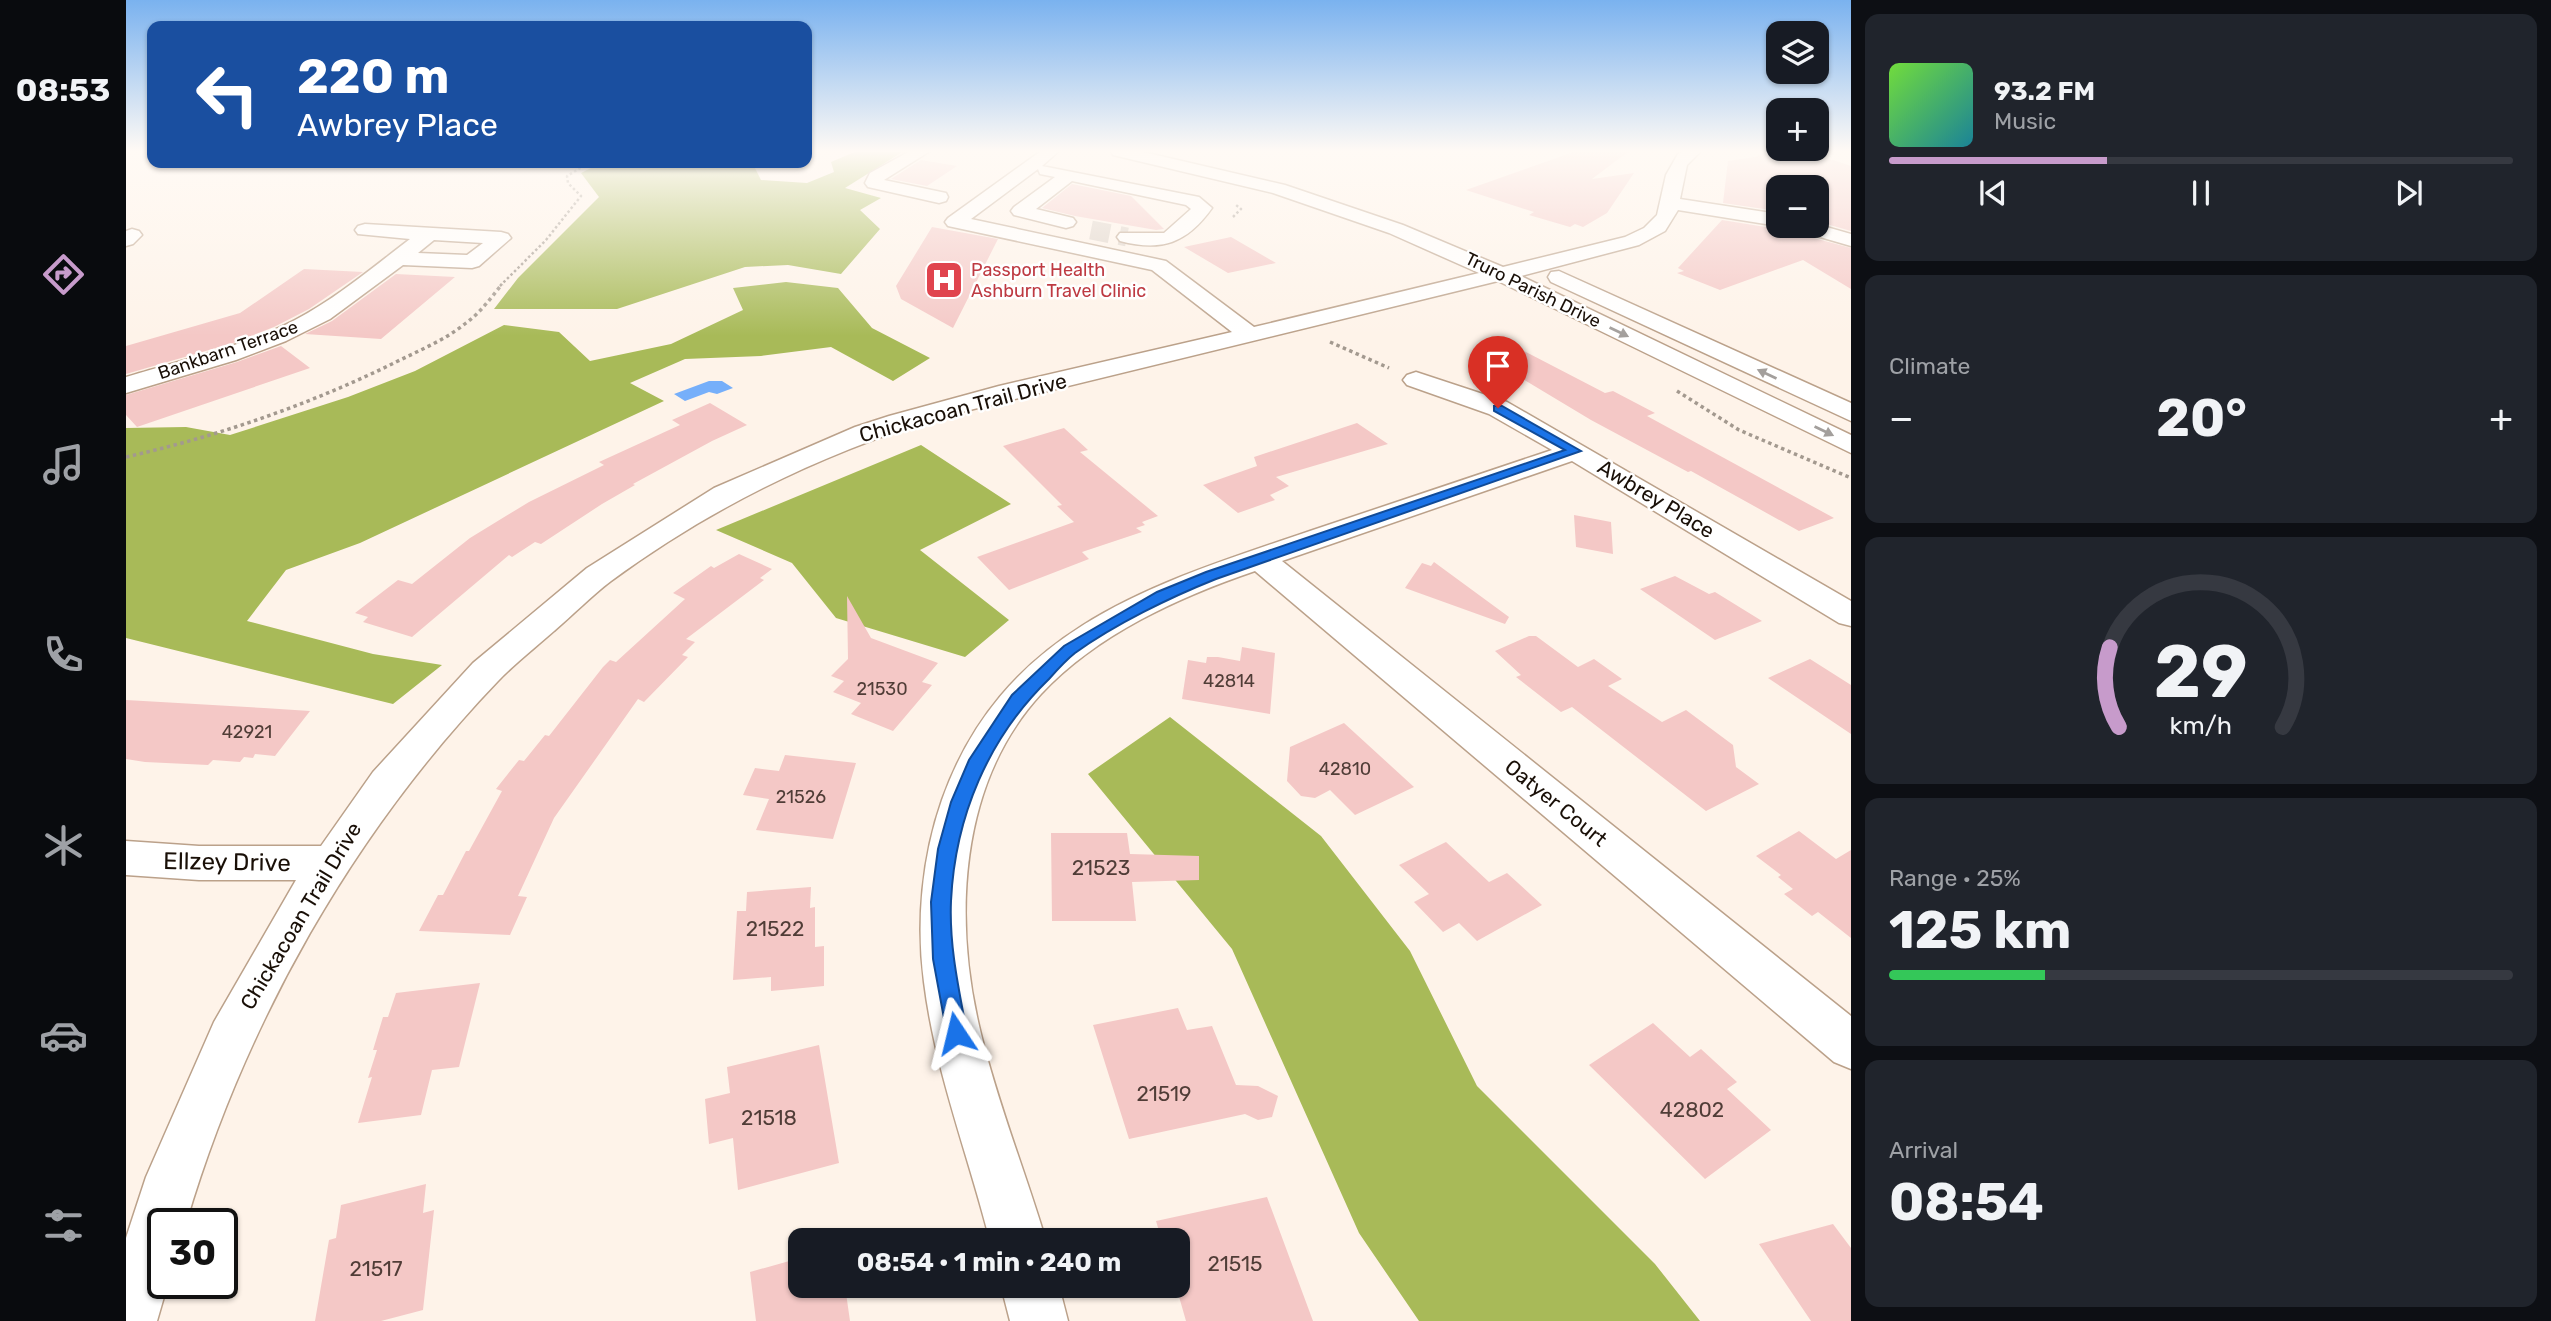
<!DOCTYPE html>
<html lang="en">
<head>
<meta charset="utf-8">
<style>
  :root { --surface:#171b24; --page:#20242c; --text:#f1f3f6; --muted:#9ea1a6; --line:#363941; --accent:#c79bcb }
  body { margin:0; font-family:Rubik,sans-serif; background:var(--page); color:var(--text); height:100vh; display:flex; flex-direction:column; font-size:26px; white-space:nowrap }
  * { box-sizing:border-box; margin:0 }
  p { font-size:23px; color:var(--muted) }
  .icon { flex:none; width:38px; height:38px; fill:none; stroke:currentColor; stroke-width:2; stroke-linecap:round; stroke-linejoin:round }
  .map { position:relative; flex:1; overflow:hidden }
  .side { display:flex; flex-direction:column; gap:14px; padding:14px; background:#0d0f14; width:700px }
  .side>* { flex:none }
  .banner { position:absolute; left:21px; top:21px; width:665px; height:147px; border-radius:14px; box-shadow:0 2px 5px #0004; background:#1a4fa0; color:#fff; overflow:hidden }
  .tools { position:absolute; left:1640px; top:21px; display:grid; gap:14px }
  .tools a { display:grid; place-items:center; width:63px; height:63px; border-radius:14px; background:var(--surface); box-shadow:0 2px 5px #0004; font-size:35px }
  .speed { position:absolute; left:21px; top:1208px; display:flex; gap:14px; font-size:35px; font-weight:700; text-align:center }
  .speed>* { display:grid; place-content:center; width:91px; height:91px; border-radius:50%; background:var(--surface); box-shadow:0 2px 5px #0004; line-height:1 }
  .speed .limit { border:4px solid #111; border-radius:10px; background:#fff; color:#111 }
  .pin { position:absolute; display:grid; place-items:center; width:60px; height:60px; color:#fff; margin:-72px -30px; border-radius:50% 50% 50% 0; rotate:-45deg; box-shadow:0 0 7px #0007 }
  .pin .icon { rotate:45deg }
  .me { position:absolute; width:77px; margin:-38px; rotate:350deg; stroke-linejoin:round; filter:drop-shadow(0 0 5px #0008) }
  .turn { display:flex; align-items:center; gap:24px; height:147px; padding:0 35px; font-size:32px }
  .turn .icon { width:91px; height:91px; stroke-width:2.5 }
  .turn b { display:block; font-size:49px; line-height:60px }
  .big { font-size:52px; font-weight:700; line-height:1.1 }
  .side .card { flex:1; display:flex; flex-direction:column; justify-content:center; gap:10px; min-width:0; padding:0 24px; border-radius:14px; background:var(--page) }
  .side .dial { align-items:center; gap:0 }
  .dial svg { height:182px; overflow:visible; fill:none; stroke:var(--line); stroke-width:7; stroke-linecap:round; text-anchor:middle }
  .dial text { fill:var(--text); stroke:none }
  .song { display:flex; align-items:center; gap:21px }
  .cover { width:84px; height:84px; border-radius:10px; background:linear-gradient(135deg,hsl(100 70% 55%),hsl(190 70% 35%)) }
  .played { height:7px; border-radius:4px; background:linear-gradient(90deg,var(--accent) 35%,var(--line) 35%) }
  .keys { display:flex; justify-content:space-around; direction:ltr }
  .heat { display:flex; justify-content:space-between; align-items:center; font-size:38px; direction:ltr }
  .charge { height:10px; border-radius:5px; background:linear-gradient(90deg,#34c759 25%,var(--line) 0) }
  .trip { position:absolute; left:662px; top:1228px; width:402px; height:70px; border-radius:14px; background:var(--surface); box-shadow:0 2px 5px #0004; font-weight:700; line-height:70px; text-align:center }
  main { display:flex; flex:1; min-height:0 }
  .menu { display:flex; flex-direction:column; width:126px; justify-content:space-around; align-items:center; background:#090b0e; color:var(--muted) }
  .menu .icon { width:49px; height:49px }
  .menu .selected { color:var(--accent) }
  .menu b { font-size:32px; color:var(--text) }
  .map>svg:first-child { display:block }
  .forest { fill:#a8ba58 }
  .water { fill:#76affa }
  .building { fill:#f4c8c6 }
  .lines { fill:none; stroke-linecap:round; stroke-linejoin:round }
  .minor-tunnel { stroke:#dcd1c7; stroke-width:19; stroke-dasharray:19 10; stroke-linecap:butt }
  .minor-casing { stroke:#bba18a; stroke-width:3 }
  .path-far1 { stroke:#a3998f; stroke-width:2.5; stroke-dasharray:2.5 2.5; stroke-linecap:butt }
  .path { stroke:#a3998f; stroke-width:3.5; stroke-dasharray:3.5 3.5; stroke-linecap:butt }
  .minor { fill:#fff; fill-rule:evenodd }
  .oneway { fill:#a39f9c }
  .route { fill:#1a73e8; stroke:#114b97; stroke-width:2 }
  .labels { text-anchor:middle; stroke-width:5; stroke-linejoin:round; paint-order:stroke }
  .far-health-label { font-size:18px; fill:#be3a42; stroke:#fff; text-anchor:start }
  .far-street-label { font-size:18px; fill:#190f07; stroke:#fff }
  .number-label { font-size:18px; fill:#503d37 }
  .street-label { font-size:21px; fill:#190f07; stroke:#fff }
  .near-number-label { font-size:21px; fill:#503d37 }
  .near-street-label { font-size:24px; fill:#190f07; stroke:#fff }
</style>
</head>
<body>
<main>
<nav class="menu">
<b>08:53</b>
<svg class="icon selected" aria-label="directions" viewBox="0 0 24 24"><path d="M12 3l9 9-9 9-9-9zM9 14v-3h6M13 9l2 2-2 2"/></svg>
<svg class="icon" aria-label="music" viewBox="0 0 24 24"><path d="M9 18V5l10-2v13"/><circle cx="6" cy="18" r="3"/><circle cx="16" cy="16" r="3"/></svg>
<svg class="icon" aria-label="phone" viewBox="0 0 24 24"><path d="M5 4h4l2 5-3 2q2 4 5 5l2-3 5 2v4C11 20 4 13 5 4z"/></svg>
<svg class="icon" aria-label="climate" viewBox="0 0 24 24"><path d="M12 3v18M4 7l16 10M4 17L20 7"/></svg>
<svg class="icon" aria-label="car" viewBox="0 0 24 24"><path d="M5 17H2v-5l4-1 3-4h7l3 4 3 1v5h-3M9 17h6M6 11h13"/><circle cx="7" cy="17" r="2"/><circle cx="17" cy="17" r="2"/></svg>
<svg class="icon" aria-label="filters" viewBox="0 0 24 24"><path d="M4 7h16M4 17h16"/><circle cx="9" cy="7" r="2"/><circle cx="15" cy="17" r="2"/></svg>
</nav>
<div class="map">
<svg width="1725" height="1321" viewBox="0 0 1725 1321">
  <rect width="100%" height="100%" fill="#fef3e9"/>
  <path class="forest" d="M 731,151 L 778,151 L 719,188 L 755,198 L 734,210 L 754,229 L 715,274 L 662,265 L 619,267 L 491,309 L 368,309 L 392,278 L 473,197 L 455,173 L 475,163 L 635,163 L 628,166 L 635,180 L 681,183 L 708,172 L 705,162 Z
    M 660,282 L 712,288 L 746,328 L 804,358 L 767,381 L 705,347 L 635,356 L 559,359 L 504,383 L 538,401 L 234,543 L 160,570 L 121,621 L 247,654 L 316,665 L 267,704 L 0,638 L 0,428 L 60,427 L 104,435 L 222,397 L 289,371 L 378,325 L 433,332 L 464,361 L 545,344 L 617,310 L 607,288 Z
    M 795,445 L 885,504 L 794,550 L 883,620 L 839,657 L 710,618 L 666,563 L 590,530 Z
    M 1044,717 L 1195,836 L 1284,951 L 1351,1086 L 1529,1264 L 1574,1321 L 1293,1321 L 1233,1233 L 1106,949 L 962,774 Z"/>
  <path class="water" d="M 583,381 L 596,381 L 607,388 L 591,394 L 583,392 L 559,401 L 548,394 Z"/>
  <path class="building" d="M 1450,151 L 1503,151 L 1466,179 L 1508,173 L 1481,213 L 1457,227 L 1449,224 L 1444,227 L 1403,215 L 1408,212 L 1340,190 Z
    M 1680,151 L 1725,166 L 1725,231 L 1690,221 L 1690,187 L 1652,187 L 1652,211 L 1597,203 L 1602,161 L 1629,157 L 1638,153 L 1648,155 Z
    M 795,160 L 831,166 L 801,186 L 765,179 Z
    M 946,184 L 1005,196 L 1038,229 L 1030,230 L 949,216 L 916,208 Z
    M 1596,220 L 1652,229 L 1655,226 L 1664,226 L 1669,233 L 1725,248 L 1725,289 L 1677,260 L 1594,290 L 1551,273 L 1558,271 L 1552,268 Z
    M 806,227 L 872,239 L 827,328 L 775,299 L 770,286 Z
    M 1105,237 L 1150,263 L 1102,273 L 1058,247 Z
    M 178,269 L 237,272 L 183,309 L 148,327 L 107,343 L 0,374 L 0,346 L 114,313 Z
    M 270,274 L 329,277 L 255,339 L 179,334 L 206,321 Z
    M 1373,338 L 1479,393 L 1487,391 L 1529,413 L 1521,416 L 1708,518 L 1673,531 L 1565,471 L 1562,472 L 1465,420 L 1362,358 Z
    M 155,346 L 184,368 L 11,427 L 0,415 L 0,395 L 111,362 Z
    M 584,403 L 621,425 L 586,441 L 507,484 L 509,485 L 476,504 L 415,544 L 409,542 L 386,557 L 383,555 L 286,637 L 237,622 L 242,617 L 229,613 L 272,580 L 286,584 L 344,538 L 403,502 L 478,465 L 473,462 L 554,425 L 546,420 Z
    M 1231,423 L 1262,444 L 1150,477 L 1163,486 L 1144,495 L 1149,500 L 1112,513 L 1077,485 L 1131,466 L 1128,457 Z
    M 938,428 L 962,450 L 954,452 L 1032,516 L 1016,522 L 1019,525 L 1010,528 L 1016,532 L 956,552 L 963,559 L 883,590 L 851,557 L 948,522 L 931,506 L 936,505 L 877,446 Z
    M 1448,515 L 1485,522 L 1487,554 L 1450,547 Z
    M 613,554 L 646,569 L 634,578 L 638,580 L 560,639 L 569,642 L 556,655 L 562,657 L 518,702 L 512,699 L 428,818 L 392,896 L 401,897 L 384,935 L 293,931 L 312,895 L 317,895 L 340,851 L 343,851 L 376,791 L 370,789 L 393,760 L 398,761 L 419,735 L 423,736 L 477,667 L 484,660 L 490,662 L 559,599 L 547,593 L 585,566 L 588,568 Z
    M 1308,562 L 1383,617 L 1379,624 L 1279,588 L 1296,563 L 1305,566 Z
    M 1549,576 L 1583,594 L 1589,592 L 1636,621 L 1589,640 L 1514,589 Z
    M 721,596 L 745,638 L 812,663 L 796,682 L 806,685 L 767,731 L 725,714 L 735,703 L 707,692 L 718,681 L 705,676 L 722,659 Z
    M 1403,636 L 1410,636 L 1452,667 L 1468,659 L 1496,679 L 1482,686 L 1536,722 L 1560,710 L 1607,745 L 1610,767 L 1633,784 L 1580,811 L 1446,707 L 1435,712 L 1390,677 L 1395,675 L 1369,651 Z
    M 1116,647 L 1149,653 L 1144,714 L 1056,699 L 1062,660 L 1080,663 L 1081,657 L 1092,657 L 1114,661 Z
    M 1684,659 L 1725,685 L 1725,734 L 1642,678 Z
    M 0,700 L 138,708 L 184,711 L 149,756 L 129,754 L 127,758 L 118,757 L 114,762 L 87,760 L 82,765 L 19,762 L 0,759 Z
    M 1218,723 L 1288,787 L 1229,815 L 1204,790 L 1189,798 L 1175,796 L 1161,781 L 1164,747 Z
    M 659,755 L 730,763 L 707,839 L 630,830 L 643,799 L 617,795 L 629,768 L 653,771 Z
    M 1673,831 L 1710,859 L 1725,850 L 1725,938 L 1692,912 L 1686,916 L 1658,894 L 1667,889 L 1652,877 L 1655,875 L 1630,856 Z
    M 925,833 L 1001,833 L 1004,854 L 1073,856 L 1073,880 L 1006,882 L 1010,921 L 926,921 Z
    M 1320,842 L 1363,882 L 1381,873 L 1416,905 L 1351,941 L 1333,923 L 1317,932 L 1288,902 L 1303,894 L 1273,865 Z
    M 685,887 L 684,908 L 689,907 L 689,947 L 698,946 L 698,986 L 645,991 L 645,977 L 607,980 L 611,911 L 620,911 L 621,892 Z
    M 354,983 L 333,1067 L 306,1070 L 295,1115 L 232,1123 L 246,1077 L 242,1078 L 251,1050 L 247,1050 L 257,1017 L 262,1017 L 270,993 Z
    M 1052,1008 L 1061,1030 L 1086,1026 L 1110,1085 L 1132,1086 L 1152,1096 L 1146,1117 L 1132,1120 L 1119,1114 L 1003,1139 L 967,1025 Z
    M 1527,1023 L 1564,1057 L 1575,1049 L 1611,1082 L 1601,1089 L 1645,1130 L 1579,1179 L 1463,1065 Z
    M 693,1045 L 713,1163 L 612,1190 L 607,1138 L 583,1144 L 579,1099 L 604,1093 L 601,1067 Z
    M 300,1184 L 297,1213 L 308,1210 L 297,1310 L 255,1321 L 189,1321 L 203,1240 L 210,1238 L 215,1205 Z
    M 1141,1197 L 1187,1321 L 1060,1321 L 1050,1286 L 1052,1241 L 1036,1241 L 1030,1221 Z
    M 1707,1224 L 1725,1248 L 1725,1321 L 1685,1321 L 1633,1244 Z
    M 674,1258 L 674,1286 L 719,1286 L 724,1321 L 630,1321 L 624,1272 Z"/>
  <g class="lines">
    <path class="minor-tunnel" d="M 965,230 L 1001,237"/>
    <defs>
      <path id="minor" d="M 784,151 L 804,151 L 758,180 L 820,193 L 822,197 L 820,201 L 813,203 L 742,187 L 739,183 L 744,173 Z
        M 915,151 L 933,151 L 916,166 L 1073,197 L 1086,208 C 1061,243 1036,252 994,241 L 991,237 L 994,233 L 1038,233 L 1065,209 L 1060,205 L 946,181 L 910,209 L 947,218 L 950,222 L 947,226 L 940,228 L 888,215 L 885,211 L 888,207 L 929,177 L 914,174 L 912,169 L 845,219 L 1040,261 L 1128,327 L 1353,273 L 1263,233 L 1147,193 L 987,155 L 985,151 L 1013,151 L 1159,185 L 1277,225 L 1377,267 L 1499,237 L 1518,228 L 1531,215 L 1540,175 L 1552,154 L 1556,151 L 1575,151 L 1561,165 L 1554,199 L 1652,214 L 1652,226 L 1552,210 L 1539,231 L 1513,245 L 1395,276 L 1725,435 L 1725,453 L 1372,281 L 815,417 C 697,453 584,508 485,581 C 465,596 447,615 428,631 C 409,648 389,663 372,681 C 227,832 119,1023 60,1223 L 37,1223 L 37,1283 L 42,1283 L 31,1321 L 0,1321 L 0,1238 L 20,1177 L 88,1022 L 170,880 L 73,880 L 0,875 L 0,841 L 73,846 L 195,846 L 247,772 L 347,663 L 461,568 L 588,488 L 729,427 L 763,416 L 873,386 L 1106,332 L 1026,270 L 822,226 L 819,222 L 822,218 Z
        M 239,224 L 375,232 L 382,234 L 385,238 L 353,266 L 346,268 L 277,265 L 204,319 L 160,341 L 110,360 L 0,393 L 0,377 C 56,360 117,347 169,320 C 211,298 247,267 284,239 L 232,234 L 229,230 L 232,226 ZM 308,240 L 357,243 L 341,255 L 292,253 Z
        M 1690,224 L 1725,234 L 1725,246 L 1670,230 L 1667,226 Z
        M 6,229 L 13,231 L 16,235 L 7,244 L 0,246 L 0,231 Z
        M 1433,271 L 1725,403 L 1725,421 L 1425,282 L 1422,277 L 1425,272 Z
        M 1290,372 L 1381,402 L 1725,601 L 1725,626 L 1713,623 L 1446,461 L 1156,561 L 1725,1016 L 1725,1069 L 1708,1062 L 1129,571 C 1053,597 971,634 915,694 C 832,784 827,921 855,1034 C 872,1104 899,1171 920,1241 L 864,1241 C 842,1154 809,1071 798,982 C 790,922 796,857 816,800 C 877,628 1027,584 1184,531 C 1265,504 1345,477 1426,450 L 1363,414 L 1281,385 L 1277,380 L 1281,375 Z
        M 875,1286 L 933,1286 L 942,1321 L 884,1321 Z"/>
    </defs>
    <use href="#minor" class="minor-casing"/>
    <path class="path-far1" d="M 1107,217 L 1115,209 L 1110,205
      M 374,286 L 420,240 L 455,196 L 442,183 L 441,176 L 463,163"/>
    <path class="path" d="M 1204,342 L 1263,368
      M 1551,391 L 1613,430 L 1725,478
      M 0,457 C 93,436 185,404 270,362 C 294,350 319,340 340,323 C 354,313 365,298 376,284"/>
    <use href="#minor" class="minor"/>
  </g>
  <defs><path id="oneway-solid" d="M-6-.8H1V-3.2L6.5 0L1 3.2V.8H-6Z" transform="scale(1.75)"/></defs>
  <g class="oneway">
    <use href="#oneway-solid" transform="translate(1493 332) rotate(26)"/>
    <use href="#oneway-solid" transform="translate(1641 374) rotate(-155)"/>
    <use href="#oneway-solid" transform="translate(1698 431) rotate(26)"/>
  </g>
  <linearGradient id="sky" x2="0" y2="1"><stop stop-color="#7ab2ef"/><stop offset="0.45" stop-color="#fffaf5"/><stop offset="1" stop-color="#fffaf5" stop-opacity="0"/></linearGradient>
  <rect width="1725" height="336" fill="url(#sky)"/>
  <path class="route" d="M 1368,406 L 1376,406 L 1455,451 L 1090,579 C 1045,597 989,624 949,653 C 940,660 931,670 923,679 C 862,738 829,817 825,901 C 823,946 833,990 841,1033 L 837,1040 L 830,1043 L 822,1040 L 807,959 L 805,902 L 812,849 L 825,802 L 843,760 L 886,695 L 938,646 L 1031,592 L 1080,572 L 1439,450 L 1368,411 Z"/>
  <defs>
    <symbol id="hospital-square" viewBox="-11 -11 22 22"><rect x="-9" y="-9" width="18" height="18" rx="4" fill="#e0444e" stroke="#fff"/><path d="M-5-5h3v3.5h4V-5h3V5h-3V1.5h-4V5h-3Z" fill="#fff"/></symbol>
  </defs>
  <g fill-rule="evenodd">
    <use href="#hospital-square" x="796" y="258" width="44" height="44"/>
  </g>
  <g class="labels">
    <g class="far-health-label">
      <text x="845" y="276">Passport Health<tspan x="845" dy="21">Ashburn Travel Clinic</tspan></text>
    </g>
    <g class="far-street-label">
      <text transform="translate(1407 290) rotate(26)" y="6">Truro Parish Drive</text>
      <text transform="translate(102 350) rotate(-19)" y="6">Bankbarn Terrace</text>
    </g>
    <g class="number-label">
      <text x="1103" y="687">42814</text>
      <text x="756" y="695">21530</text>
      <text x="121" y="738">42921</text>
      <text x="1219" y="775">42810</text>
      <text x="675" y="803">21526</text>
    </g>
    <g class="street-label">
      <text transform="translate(837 408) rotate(-15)" y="7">Chickacoan Trail Drive</text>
      <text transform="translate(1530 499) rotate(31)" y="7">Awbrey Place</text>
      <text transform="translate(1430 803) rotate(39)" y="7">Oatyer Court</text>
      <text transform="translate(175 916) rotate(-59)" y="7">Chickacoan Trail Drive</text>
    </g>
    <g class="near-number-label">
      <text x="975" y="875">21523</text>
      <text x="649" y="936">21522</text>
      <text x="1038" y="1101">21519</text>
      <text x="1566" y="1117">42802</text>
      <text x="643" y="1125">21518</text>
      <text x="1109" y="1271">21515</text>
      <text x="250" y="1276">21517</text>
    </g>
    <g class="near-street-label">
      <text transform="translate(101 862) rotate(1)" y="8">Ellzey Drive</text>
    </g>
  </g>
</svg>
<div class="tools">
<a><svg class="icon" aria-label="layers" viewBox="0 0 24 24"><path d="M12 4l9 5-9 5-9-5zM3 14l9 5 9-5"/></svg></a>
<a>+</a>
<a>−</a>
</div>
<div class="speed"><div class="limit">30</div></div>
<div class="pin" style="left:1372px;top:408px;background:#d93025"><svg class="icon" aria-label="arrive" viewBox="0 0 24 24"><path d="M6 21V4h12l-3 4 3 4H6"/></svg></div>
<svg class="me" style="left:830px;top:1033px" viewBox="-20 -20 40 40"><path d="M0-17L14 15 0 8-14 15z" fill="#1a73e8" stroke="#fff" stroke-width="4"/></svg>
<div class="trip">08:54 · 1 min · 240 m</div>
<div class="banner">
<div class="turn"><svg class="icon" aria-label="left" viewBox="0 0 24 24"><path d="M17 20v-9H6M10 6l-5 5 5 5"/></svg><div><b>220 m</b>Awbrey Place</div></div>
</div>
</div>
<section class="side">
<div class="card">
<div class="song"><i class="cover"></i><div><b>93.2 FM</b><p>Music</p></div></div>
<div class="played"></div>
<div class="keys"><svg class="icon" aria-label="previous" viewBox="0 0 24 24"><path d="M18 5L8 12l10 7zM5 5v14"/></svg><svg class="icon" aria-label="pause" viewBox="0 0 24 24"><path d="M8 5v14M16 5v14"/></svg><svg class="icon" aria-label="next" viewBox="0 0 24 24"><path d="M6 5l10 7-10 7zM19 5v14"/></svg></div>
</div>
<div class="card"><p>Climate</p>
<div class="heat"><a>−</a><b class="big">20°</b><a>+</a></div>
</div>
<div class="card dial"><svg viewBox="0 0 100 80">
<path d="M14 69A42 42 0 1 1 86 69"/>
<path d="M14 69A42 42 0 0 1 10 34" stroke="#c79bcb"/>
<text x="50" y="56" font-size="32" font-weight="700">29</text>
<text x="50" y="72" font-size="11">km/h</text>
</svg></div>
<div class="card"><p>Range · 25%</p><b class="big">125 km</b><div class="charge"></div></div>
<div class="card"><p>Arrival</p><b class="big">08:54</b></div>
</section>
</main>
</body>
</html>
